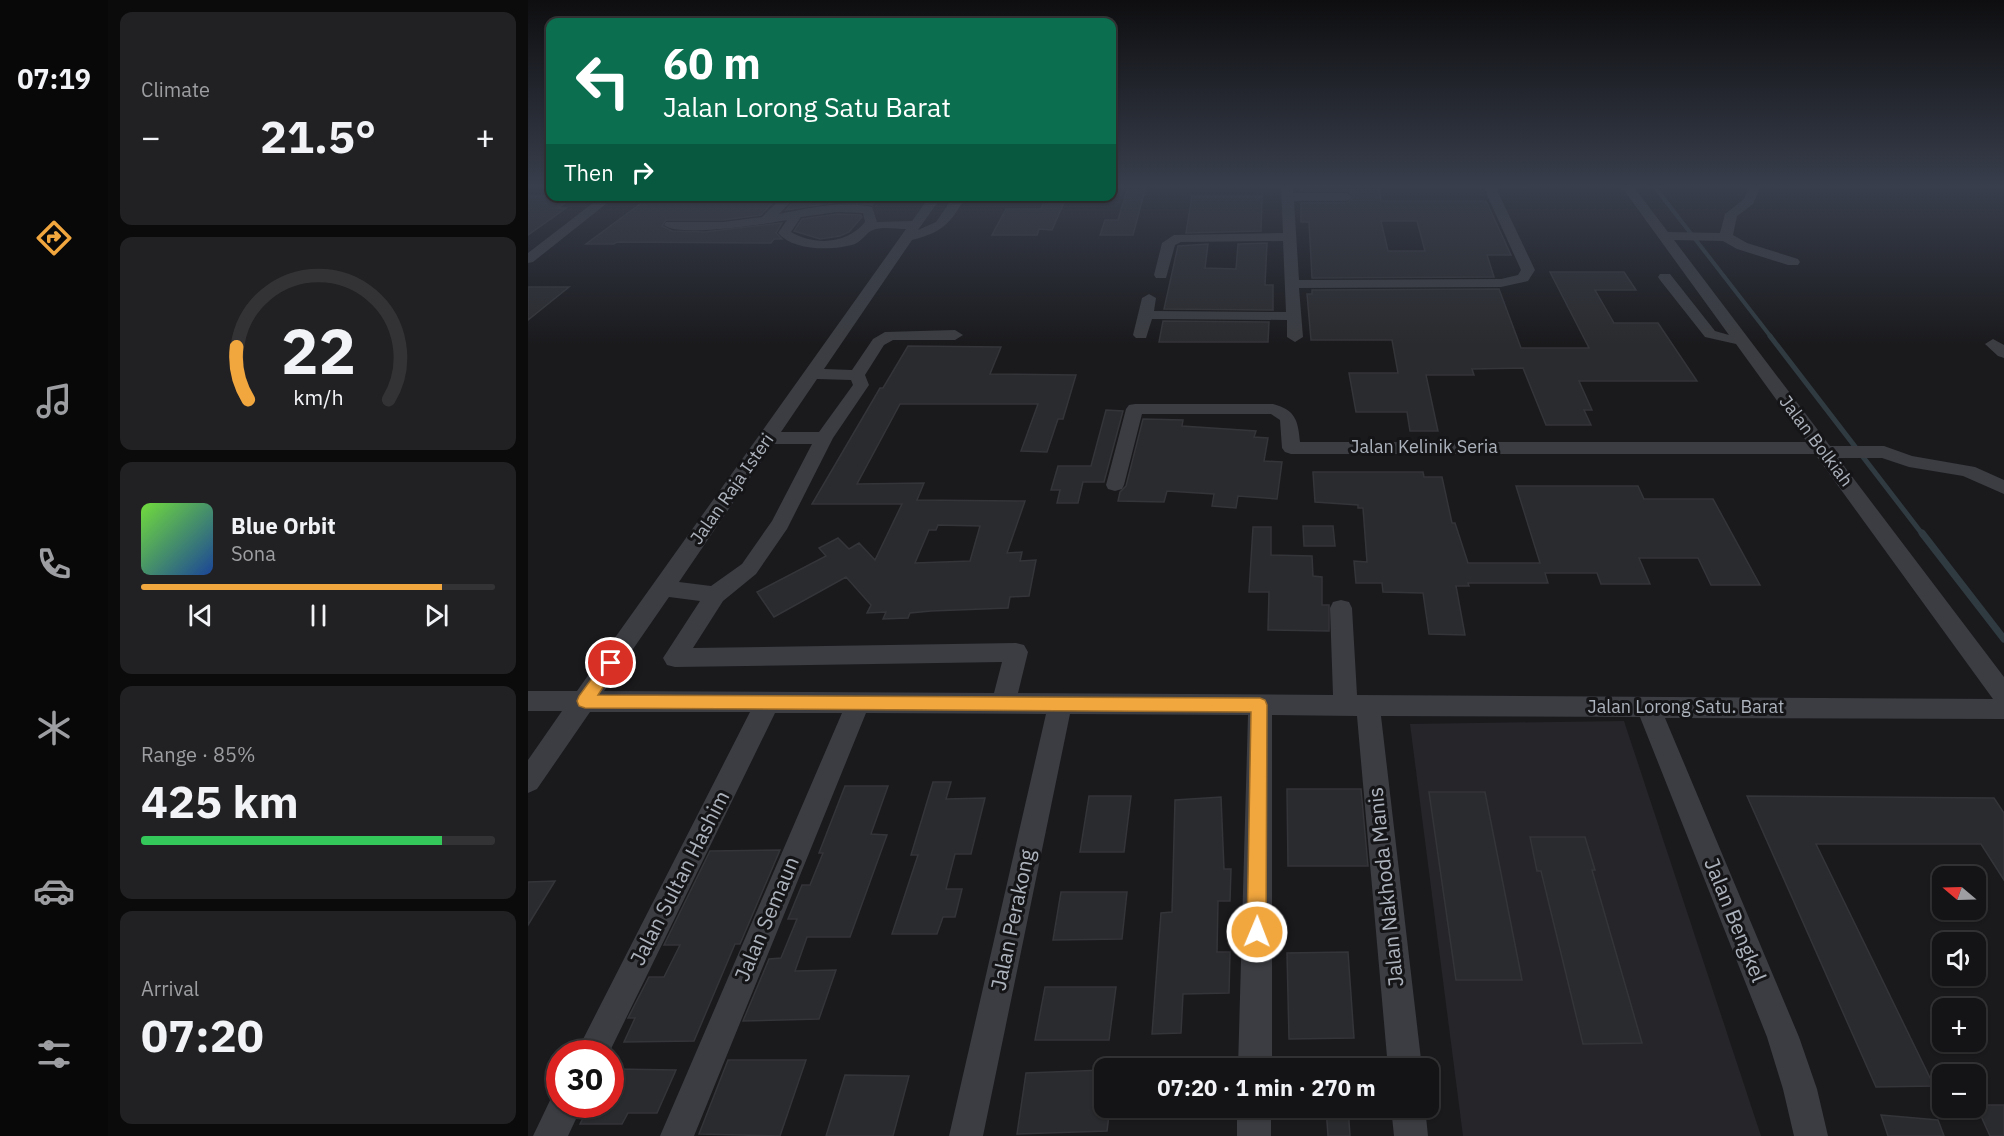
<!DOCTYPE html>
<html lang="en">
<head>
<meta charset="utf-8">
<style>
  :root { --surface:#141416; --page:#212123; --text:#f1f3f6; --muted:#9d9ea1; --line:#333335; --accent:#f1a63e }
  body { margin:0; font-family:"IBM Plex Sans",sans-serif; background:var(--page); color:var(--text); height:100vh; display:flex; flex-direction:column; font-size:22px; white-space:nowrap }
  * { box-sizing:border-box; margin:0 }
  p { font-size:20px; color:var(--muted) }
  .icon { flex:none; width:33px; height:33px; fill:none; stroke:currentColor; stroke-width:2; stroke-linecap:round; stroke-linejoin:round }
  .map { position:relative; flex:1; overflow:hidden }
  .drawer { display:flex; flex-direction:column; gap:12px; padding:12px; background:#0b0b0c; width:420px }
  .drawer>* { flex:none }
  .banner { position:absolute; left:18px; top:18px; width:570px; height:183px; border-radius:12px; box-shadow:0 2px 4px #0004,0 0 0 2px var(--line); background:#0b6e4f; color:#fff; overflow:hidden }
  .needle { width:39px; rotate:289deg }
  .buttons { position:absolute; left:1404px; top:866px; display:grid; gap:12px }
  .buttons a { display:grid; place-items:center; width:54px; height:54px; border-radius:12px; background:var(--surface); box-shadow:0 2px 4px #0004,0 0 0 2px var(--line); font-size:30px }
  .speed { position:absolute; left:18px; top:1040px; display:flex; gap:12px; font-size:30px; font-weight:700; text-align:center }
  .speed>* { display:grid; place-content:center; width:78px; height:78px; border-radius:50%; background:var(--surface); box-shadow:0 2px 4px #0004,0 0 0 2px var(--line); line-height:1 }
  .speed .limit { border:9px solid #d22; background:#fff; color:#111 }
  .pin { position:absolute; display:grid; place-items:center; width:51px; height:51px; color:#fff; margin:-26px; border:3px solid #fff; border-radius:50%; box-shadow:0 2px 6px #0007 }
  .me { position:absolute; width:66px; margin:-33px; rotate:1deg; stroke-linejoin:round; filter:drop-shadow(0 0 4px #0008) }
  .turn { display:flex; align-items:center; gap:21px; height:126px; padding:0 18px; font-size:27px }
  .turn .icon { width:78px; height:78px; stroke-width:2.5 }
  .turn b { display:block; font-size:42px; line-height:51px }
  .then { display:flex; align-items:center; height:57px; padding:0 18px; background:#0003; gap:12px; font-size:22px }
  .big { font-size:45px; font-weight:700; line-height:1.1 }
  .drawer .widget { flex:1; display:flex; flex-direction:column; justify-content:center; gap:9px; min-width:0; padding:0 21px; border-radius:12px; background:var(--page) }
  .drawer .dial { align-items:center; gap:0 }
  .dial svg { height:156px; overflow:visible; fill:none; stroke:var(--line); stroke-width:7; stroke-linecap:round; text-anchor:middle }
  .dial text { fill:var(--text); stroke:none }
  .song { display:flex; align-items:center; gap:18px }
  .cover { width:72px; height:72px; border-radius:9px; background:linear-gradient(135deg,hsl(100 70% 55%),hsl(220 70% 35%)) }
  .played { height:6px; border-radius:3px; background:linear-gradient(90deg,var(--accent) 85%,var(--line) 85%) }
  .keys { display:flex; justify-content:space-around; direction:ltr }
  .heat { display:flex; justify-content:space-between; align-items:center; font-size:33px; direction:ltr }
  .charge { height:9px; border-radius:4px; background:linear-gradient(90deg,#34c759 85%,var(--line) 0) }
  .trip { position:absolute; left:566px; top:1058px; width:345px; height:60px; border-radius:12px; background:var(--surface); box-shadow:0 2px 4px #0004,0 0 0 2px var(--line); font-weight:700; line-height:60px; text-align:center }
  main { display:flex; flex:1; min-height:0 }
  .tab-bar { display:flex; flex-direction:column; width:108px; justify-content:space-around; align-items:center; background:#080809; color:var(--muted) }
  .tab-bar .icon { width:42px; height:42px }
  .tab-bar .active { color:var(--accent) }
  .tab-bar b { font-size:27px; color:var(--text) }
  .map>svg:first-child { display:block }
  .built { fill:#26262a }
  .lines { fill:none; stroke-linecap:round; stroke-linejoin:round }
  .stream-far2 { stroke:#303b41; stroke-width:4 }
  .stream-far1 { stroke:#303b41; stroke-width:5 }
  .stream { stroke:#303b41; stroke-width:7 }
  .building { fill:#2a2b2e; stroke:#343539; stroke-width:1.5; fill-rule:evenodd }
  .minor { fill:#3b3d42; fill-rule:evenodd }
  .route { fill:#f1a63e; stroke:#9d6c28; stroke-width:1.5 }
  .labels { text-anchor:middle; stroke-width:6; stroke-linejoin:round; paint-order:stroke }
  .street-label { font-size:18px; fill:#adb3bc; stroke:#151518 }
  .near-street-label { font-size:21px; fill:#adb3bc; stroke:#151518 }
</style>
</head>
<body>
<main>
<nav class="tab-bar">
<b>07:19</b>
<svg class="icon active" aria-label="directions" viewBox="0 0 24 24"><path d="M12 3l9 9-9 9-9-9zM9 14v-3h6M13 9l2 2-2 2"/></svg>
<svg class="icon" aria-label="music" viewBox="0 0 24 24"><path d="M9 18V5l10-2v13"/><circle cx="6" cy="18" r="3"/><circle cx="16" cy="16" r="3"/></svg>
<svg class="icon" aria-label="phone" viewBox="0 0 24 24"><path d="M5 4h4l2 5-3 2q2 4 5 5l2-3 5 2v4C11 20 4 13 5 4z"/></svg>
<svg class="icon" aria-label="climate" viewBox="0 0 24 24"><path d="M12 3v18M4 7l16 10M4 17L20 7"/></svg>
<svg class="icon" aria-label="car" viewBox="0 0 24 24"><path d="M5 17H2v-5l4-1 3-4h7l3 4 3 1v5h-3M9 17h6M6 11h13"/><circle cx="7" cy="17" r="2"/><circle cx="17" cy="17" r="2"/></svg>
<svg class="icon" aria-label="filters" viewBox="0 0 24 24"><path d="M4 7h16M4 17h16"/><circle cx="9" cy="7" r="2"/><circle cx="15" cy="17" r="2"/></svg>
</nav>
<section class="drawer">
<div class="widget"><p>Climate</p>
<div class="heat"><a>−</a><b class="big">21.5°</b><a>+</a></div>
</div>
<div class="widget dial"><svg viewBox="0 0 100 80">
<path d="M14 69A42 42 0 1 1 86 69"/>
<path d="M14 69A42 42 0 0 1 8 42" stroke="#f1a63e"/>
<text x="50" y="56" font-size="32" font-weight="700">22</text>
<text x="50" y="72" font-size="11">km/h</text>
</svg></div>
<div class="widget">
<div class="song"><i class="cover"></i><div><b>Blue Orbit</b><p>Sona</p></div></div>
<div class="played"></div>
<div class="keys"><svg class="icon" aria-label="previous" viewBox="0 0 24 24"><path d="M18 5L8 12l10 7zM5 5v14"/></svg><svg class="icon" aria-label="pause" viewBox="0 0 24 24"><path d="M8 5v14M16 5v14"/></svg><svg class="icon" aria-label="next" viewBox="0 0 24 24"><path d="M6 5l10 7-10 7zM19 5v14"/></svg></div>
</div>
<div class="widget"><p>Range · 85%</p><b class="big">425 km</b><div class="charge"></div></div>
<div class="widget"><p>Arrival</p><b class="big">07:20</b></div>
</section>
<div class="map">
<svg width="1476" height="1136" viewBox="0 0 1476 1136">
  <rect width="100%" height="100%" fill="#1a1a1d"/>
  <path class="built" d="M 1096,721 L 1233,1136 L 935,1136 L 882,724 Z"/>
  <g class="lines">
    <path class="stream-far2" d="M 1126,186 L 1243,337"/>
    <path class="stream-far1" d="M 1242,336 L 1395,535"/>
    <path class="stream" d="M 1394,533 L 1476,639"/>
  </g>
  <path class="building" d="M 772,186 L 851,186 L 853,201 L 958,201 L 983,255 L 959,255 L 966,277 L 784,278 L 781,222 L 773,222 L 773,203 L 819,203 L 827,196 L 819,191 L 773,191 ZM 853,221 L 889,221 L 897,251 L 860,251 Z
    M 599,190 L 617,190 L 605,235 L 572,235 L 577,220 L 590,220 Z
    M 0,196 L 47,196 L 30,208 L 38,208 L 0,235 Z
    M 123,196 L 251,196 L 233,215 L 195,220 L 138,220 L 134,226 L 144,231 L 176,232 L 254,223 L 248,233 L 254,239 L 246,239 L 243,243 L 89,242 L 86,244 L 58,244 Z
    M 270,196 L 351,196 L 344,205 L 309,202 L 258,210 Z
    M 519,196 L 539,196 L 524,230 L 511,229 L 509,235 L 464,235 L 478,209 L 513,209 Z
    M 664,196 L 734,196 L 733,231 L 658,233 Z
    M 309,214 L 333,215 L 334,217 L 321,232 L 312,236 L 292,239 L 266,231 L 274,219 Z
    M 739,243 L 737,285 L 745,285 L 745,310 L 636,309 L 650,246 L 680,244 L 677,268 L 708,269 L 710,244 Z
    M 1022,272 L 1096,272 L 1108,290 L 1067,290 L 1086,323 L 1130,323 L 1169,381 L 1051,381 L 1064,410 L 1056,410 L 1063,425 L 1018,425 L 995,368 L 944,369 L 946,375 L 898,375 L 910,431 L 882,431 L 879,412 L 828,412 L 821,373 L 870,373 L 864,340 L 783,340 L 779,294 L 784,294 L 784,290 L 971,289 L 993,348 L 1061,348 Z
    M 0,287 L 41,287 L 0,320 Z
    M 635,321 L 741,322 L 740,342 L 631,342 Z
    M 380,346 L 473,347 L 462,374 L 548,375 L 535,419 L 530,419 L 519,452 L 493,451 L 510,404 L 372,404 L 329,484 L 396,483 L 389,500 L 497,501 L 479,553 L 494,552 L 492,561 L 508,560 L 501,596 L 482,597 L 480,608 L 403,611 L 382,613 L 380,618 L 355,619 L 358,612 L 339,613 L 343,605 L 318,577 L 246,617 L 229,592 L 298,556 L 291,548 L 310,538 L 321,549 L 331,543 L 347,560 L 374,504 L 284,504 L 352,388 L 355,388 ZM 410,525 L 452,526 L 442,561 L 387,563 L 401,530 L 408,530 Z
    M 578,410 L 595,411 L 576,482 L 555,482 L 550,503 L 529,503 L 532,490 L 523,490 L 530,466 L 563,466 Z
    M 615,419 L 655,420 L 654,426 L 728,431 L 726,437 L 740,438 L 736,461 L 754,462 L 749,499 L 710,496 L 708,508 L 684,506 L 686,494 L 639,491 L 636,502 L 590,501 L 592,492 L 598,486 Z
    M 785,472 L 895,472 L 896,477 L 914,477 L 924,523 L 927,523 L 940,563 L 1012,563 L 988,486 L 1110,486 L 1116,499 L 1185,499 L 1232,585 L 1183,585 L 1170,558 L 1111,558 L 1122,584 L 1073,584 L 1069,573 L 1017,573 L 1020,583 L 940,583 L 941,586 L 928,586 L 937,635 L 901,634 L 895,593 L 855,592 L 854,583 L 828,583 L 826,561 L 839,562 L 835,508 L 830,508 L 830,505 L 787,502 Z
    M 775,526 L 805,526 L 807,546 L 776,546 Z
    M 725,527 L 743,527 L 743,555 L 784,556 L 785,576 L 794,577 L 794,605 L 801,605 L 801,631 L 740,630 L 741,592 L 721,592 Z
    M 405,782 L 423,782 L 418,799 L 457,798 L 443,854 L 427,854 L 418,889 L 434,889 L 427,917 L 415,917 L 409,934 L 364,934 L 390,855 L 383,855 Z
    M 317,786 L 360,786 L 343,834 L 359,835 L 322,937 L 279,937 L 267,971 L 308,970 L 291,1019 L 215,1021 L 241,959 L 253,958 L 269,919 L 260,919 L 274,885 L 282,885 L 295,853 L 291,853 Z
    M 759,789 L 833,789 L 840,866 L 760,866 Z
    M 901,792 L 957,792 L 994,980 L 928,980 Z
    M 561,796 L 603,796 L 596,852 L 552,852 Z
    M 1219,796 L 1466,798 L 1476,813 L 1476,880 L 1453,844 L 1288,844 L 1406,1086 L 1348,1087 Z
    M 693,797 L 696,869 L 703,869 L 702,901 L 690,901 L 689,952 L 702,952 L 701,993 L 655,994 L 653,1033 L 624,1034 L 633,913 L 644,912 L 647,800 Z
    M 1002,837 L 1057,837 L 1067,870 L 1064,870 L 1114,1043 L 1055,1044 L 1013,871 L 1009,871 Z
    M 252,850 L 212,944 L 207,944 L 166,1041 L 96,1042 L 107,1018 L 100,1018 L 121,977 L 136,977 L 152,945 L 136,945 L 182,851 Z
    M 27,881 L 0,925 L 0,882 Z
    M 533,892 L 599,892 L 594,939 L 525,940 Z
    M 820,952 L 826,1038 L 761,1039 L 759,953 Z
    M 517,987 L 588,987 L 581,1040 L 507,1040 Z
    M 200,1060 L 278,1060 L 252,1136 L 171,1134 Z
    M 86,1069 L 148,1070 L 129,1113 L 100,1113 L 94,1124 L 52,1124 L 62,1104 L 82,1104 L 82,1076 Z
    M 576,1070 L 576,1107 L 582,1107 L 579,1131 L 489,1134 L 498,1073 Z
    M 317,1075 L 381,1076 L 365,1136 L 298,1136 Z
    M 1448,1105 L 1476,1105 L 1476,1136 L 1462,1136 Z
    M 798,1107 L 820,1107 L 822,1136 L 800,1136 Z
    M 1353,1115 L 1410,1120 L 1416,1136 L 1360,1136 Z"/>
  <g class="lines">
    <path class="minor" d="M 753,186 L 765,186 L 765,193 L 819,193 L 825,197 L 819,201 L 766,201 L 771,280 L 973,279 L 990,275 L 993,270 L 955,186 L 967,186 L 1007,270 L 1000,281 L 973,287 L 771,288 L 775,337 L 767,342 L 759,337 L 759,320 L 624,319 L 618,338 L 608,338 L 605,335 L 614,298 L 621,294 L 628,298 L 626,311 L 758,312 L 755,241 L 653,242 L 647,245 L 638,278 L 628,278 L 626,275 L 634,243 L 646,235 L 755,233 Z
      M 1093,186 L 1105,186 L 1140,232 L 1192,233 L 1197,214 L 1216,199 L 1221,186 L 1233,186 L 1225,204 L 1209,216 L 1205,235 L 1219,243 L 1270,259 L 1272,262 L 1270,265 L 1260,265 L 1209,249 L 1195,241 L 1146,240 L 1302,446 L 1356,446 L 1384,456 L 1447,467 L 1476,480 L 1476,494 L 1435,476 L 1381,467 L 1354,458 L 1310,458 L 1476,677 L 1476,719 L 1137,718 L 1271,1037 L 1289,1089 L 1300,1136 L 1266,1136 L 1255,1089 L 1239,1037 L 1112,717 L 853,716 L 894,1068 L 860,1068 L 829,716 L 744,715 L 744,1068 L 710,1068 L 720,715 L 542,714 L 455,1136 L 421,1136 L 518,714 L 338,713 L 166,1136 L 132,1136 L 314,713 L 247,713 L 81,1053 L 48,1053 L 222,712 L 62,712 L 9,789 L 0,793 L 0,760 L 34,711 L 0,711 L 0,691 L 49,691 L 378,229 C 369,229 354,226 345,230 C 339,232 334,241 327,244 C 305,251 265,251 250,233 L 259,220 C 238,224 151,238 136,225 L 138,222 L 195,222 L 234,217 L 255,196 L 268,196 L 251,214 C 281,208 314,200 344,207 L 349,222 L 384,221 L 402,196 L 414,196 L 390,230 L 408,222 L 426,196 L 438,196 C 422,224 415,232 384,240 L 296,369 L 324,370 L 345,339 L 357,332 L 427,330 L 435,335 L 427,340 L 365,340 L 356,345 L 337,375 L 341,385 L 305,438 L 259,529 L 228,574 L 195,601 L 165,648 L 488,643 L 496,645 L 500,652 L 490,693 L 805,695 L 802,608 L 805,602 L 813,600 L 821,602 L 824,608 L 829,695 L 1465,699 L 1287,454 L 763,454 L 757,452 L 754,448 L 752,420 L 743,414 L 614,414 L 596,485 L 594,489 L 587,491 L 580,489 L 578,485 L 598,409 L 601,405 L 607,404 L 745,404 C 768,410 770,421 772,442 L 1279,442 L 1208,344 L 1177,337 L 1132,280 L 1130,277 L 1132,274 L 1142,274 L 1187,331 L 1201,335 ZM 309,212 L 335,213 L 337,222 C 320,244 286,246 263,232 L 273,217 ZM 289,379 L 323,380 L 325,385 L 291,432 L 253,432 ZM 245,444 L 284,444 L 244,521 L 214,564 L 183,586 L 151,582 ZM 141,597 L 172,601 L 135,658 L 139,665 L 147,667 L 474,662 L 466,693 L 76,691 Z
      M 74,196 L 88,196 L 5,262 L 0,263 L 0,253 Z
      M 1465,339 L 1476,345 L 1476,358 L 1470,356 L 1457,344 Z
      M 32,1090 L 32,1104 L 55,1104 L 40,1136 L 5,1136 L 26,1092 Z
      M 709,1107 L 743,1107 L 743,1136 L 709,1136 Z
      M 863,1107 L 897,1107 L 900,1136 L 866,1136 Z"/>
  </g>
  <linearGradient id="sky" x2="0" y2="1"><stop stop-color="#0e0e10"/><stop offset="0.54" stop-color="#383e4c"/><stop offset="1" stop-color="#383e4c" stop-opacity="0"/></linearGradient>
  <rect width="1476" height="345" fill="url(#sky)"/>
  <path class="route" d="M 83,657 L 88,659 L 91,663 L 70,695 L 732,698 L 737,700 L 739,705 L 738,932 L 736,939 L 729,942 L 722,939 L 719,932 L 723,712 L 57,708 L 51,706 L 49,701 L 51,696 L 78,659 Z"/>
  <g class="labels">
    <g class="street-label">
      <text transform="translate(1288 441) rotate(53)" y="6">Jalan Bolkiah</text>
      <text x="896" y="453">Jalan Kelinik Seria</text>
      <text transform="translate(204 489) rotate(-55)" y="6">Jalan Raja Isteri</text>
      <text x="1158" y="713">Jalan Lorong Satu. Barat</text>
    </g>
    <g class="near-street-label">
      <text transform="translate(152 878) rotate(-63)" y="7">Jalan Sultan Hashim</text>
      <text transform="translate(858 887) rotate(-96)" y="7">Jalan Nakhoda Manis</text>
      <text transform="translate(239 919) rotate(-67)" y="7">Jalan Semaun</text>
      <text transform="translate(485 920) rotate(-78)" y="7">Jalan Perakong</text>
      <text transform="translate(1207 920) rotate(68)" y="7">Jalan Bengkel</text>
    </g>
  </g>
</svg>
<div class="buttons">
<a><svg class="needle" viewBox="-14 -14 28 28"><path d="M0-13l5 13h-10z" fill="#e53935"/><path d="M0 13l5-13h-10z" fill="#9d9ea1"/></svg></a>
<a><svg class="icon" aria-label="sound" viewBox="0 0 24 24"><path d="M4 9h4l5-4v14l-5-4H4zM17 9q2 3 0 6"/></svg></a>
<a>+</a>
<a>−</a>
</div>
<div class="speed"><div class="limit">30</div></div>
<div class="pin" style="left:83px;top:663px;background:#d93025"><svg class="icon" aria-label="arrive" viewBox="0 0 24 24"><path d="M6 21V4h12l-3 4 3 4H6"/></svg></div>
<svg class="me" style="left:729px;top:932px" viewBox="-20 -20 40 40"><circle r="17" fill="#f1a63e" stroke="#fff" stroke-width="3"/><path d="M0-11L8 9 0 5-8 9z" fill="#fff"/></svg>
<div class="trip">07:20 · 1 min · 270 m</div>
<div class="banner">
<div class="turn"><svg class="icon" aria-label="left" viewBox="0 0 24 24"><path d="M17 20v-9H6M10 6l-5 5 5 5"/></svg><div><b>60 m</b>Jalan Lorong Satu Barat</div></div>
<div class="then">Then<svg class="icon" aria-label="right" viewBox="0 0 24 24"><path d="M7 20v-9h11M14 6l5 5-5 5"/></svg></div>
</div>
</div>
</main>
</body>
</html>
